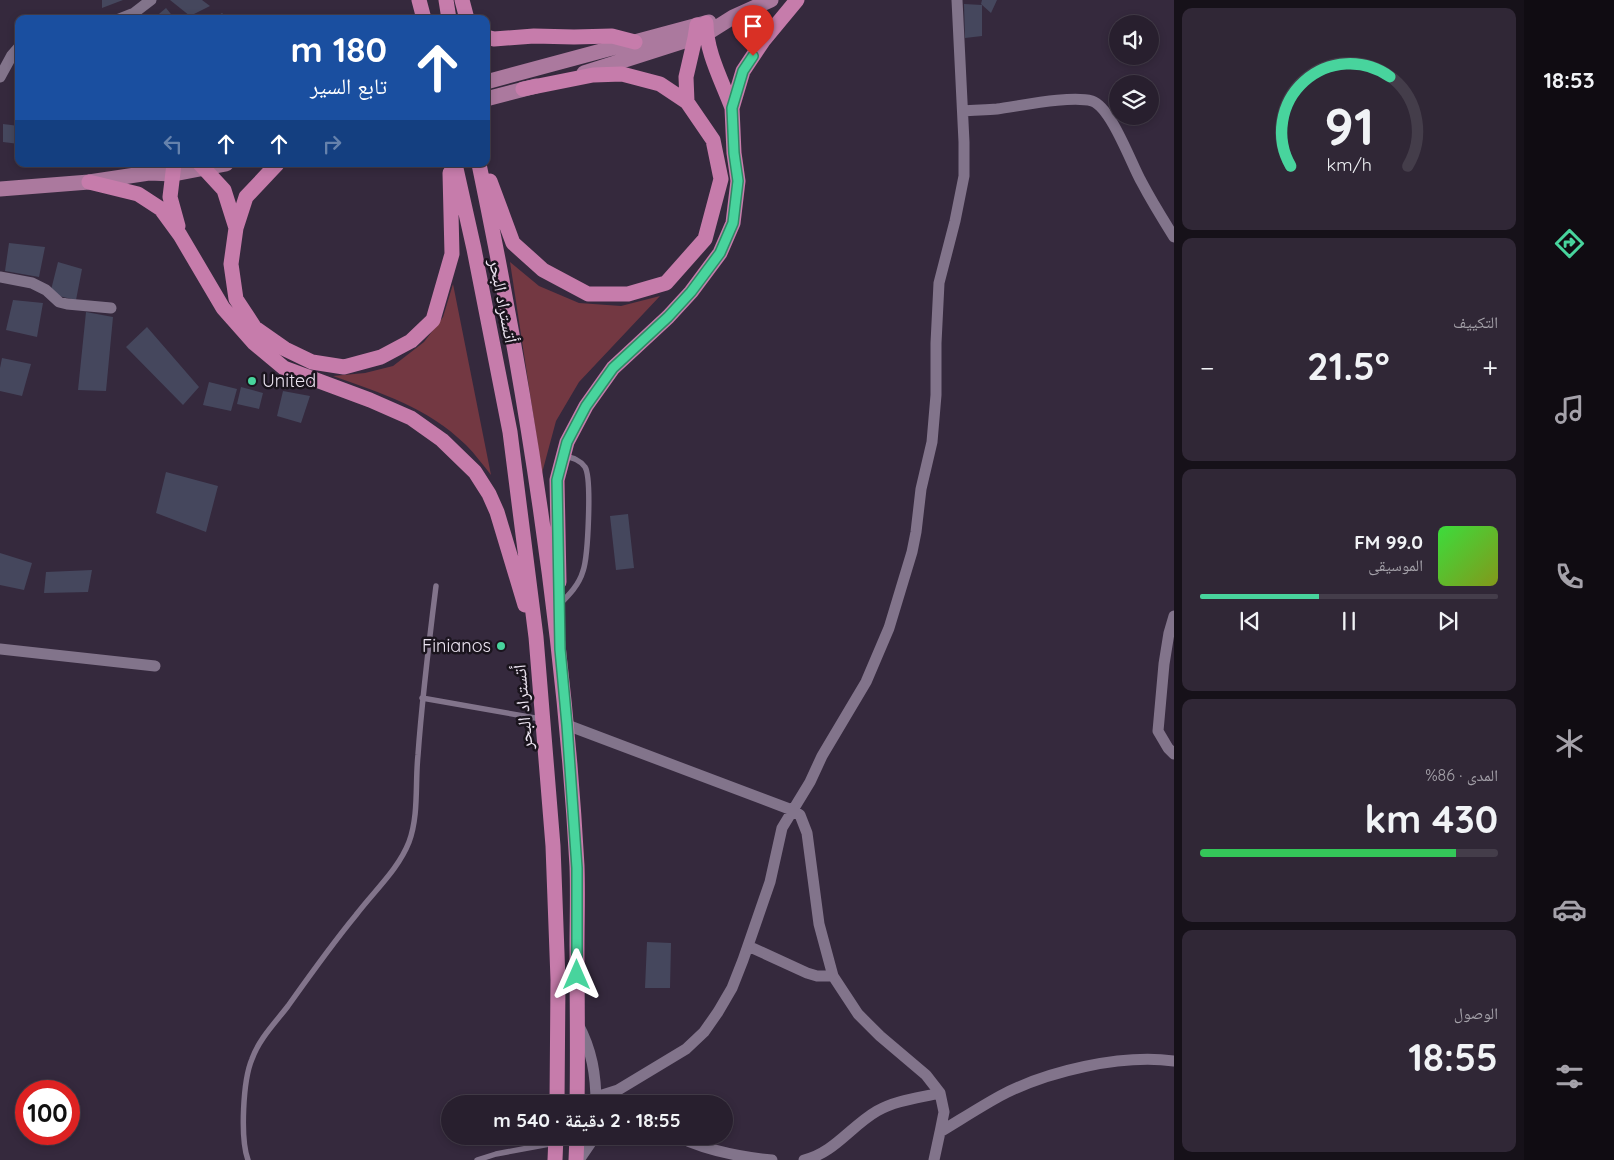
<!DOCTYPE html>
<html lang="ar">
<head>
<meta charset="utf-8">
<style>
  :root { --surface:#281f2e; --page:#302736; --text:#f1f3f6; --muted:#a5a2aa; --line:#443d4a; --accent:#48d49d }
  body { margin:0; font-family:Quicksand,"Noto Naskh Arabic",sans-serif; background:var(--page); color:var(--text); direction:rtl; height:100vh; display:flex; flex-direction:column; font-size:19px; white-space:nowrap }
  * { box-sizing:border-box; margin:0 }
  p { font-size:16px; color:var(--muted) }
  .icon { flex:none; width:28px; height:28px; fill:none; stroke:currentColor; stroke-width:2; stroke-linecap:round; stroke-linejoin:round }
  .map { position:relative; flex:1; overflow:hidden; direction:ltr }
  .side { display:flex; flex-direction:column; gap:8px; padding:8px; background:#161119; width:350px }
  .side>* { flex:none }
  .banner { position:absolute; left:15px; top:15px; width:475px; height:152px; border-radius:10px; box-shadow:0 2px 8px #0003,0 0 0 1px var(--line); direction:rtl; background:#1a4fa0; color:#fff; overflow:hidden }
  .controls { position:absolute; left:1109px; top:15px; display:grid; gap:10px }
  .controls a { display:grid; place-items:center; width:50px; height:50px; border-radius:50%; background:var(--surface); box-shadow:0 2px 8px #0003,0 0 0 1px var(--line); font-size:25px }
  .speed { position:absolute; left:15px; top:1080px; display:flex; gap:10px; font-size:25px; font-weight:700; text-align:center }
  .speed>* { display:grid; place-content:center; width:65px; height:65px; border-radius:50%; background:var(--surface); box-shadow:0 2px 8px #0003,0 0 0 1px var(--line); line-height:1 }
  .speed .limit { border:8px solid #d22; background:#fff; color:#111 }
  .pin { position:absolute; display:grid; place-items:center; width:42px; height:42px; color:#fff; margin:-51px -21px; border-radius:50% 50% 50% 0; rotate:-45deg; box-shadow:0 0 5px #0007 }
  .pin .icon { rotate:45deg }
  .me { position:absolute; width:55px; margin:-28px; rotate:0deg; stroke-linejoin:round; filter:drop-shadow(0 0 4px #0008) }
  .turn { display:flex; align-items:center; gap:18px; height:105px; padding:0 20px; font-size:22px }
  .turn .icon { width:65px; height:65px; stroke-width:2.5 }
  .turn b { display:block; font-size:35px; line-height:42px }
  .lanes { display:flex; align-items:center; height:48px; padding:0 20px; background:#0003; justify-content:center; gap:25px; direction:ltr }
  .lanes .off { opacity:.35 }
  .big { font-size:38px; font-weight:800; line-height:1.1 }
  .side .widget { flex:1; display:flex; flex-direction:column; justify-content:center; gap:8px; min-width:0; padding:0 18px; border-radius:10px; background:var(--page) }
  .side .dial { align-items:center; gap:0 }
  .dial svg { height:130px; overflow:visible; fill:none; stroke:var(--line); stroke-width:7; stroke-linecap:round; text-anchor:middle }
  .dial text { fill:var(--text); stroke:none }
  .song { display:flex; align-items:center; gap:15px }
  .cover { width:60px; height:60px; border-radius:8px; background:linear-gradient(135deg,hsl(120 70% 55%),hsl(70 70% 35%)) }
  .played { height:5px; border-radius:2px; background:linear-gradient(90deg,var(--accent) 40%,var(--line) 40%) }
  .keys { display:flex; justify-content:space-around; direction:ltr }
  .heat { display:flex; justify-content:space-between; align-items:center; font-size:28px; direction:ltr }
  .charge { height:8px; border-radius:4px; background:linear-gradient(90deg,#34c759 86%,var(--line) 0) }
  .trip { position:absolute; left:441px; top:1095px; width:292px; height:50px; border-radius:25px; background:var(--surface); box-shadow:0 2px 8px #0003,0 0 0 1px var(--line); font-weight:800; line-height:50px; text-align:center; direction:rtl }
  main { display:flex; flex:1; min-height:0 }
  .tab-bar { display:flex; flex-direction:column; width:90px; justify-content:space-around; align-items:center; background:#100c12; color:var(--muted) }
  .tab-bar .icon { width:35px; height:35px }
  .tab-bar .on { color:var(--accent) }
  .tab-bar b { font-size:22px; color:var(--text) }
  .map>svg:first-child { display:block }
  .green { fill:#733842 }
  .building { fill:#45475d }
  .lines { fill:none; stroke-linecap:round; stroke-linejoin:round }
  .service { stroke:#82748b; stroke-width:5.5 }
  .minor { stroke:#82748b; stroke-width:11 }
  .primary { stroke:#ab799e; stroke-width:15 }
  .motorway { stroke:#c67cab; stroke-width:15 }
  .route-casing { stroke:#2f8a66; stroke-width:12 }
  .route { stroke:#48d49d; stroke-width:9 }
  .poi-dot { fill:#48d49d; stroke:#1a141d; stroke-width:2 }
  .labels { text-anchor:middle; stroke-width:5; stroke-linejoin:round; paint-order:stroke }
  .street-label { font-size:18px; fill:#ece4f1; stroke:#1a141d }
  .poi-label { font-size:18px; fill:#ece4f1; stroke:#1a141d; text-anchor:start }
</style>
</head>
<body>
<main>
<nav class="tab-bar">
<b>18:53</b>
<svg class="icon on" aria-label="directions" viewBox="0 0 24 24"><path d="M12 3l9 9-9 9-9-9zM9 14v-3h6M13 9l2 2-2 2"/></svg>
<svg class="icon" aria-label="music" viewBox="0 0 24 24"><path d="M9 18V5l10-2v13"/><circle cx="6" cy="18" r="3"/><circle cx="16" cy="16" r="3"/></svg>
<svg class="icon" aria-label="phone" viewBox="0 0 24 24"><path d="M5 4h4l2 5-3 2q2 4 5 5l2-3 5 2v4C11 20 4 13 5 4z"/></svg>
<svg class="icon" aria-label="climate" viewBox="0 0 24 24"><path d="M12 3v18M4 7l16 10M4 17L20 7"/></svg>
<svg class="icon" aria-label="car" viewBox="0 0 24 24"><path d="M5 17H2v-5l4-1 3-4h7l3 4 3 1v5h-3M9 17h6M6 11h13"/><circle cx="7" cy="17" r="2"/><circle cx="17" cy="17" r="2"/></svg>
<svg class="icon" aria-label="filters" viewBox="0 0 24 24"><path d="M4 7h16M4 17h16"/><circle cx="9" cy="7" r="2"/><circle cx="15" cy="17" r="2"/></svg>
</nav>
<section class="side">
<div class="widget dial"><svg viewBox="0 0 100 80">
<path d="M14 69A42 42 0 1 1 86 69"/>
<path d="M14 69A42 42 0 0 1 75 14" stroke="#48d49d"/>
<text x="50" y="56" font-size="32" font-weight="700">91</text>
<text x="50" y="72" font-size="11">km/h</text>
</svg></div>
<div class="widget"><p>التكييف</p>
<div class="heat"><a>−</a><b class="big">21.5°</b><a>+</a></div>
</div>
<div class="widget">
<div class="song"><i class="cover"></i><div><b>99.0 FM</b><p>الموسيقى</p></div></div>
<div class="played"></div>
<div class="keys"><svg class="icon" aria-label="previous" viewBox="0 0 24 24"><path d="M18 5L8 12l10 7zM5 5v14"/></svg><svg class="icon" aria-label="pause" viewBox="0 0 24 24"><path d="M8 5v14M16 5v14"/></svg><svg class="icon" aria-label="next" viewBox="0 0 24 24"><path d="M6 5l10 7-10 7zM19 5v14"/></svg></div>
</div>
<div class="widget"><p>المدى · 86%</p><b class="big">430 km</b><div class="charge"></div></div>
<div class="widget"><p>الوصول</p><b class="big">18:55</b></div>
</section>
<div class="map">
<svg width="1174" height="1160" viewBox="0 0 1174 1160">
  <rect width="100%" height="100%" fill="#35293d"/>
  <path class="green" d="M 510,262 L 539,286 L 579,303 L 621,306 L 660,296 L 579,382 L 556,421 L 542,473 Z
    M 453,284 L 491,475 C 483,465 475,454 466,445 C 427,407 383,394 333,376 L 365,373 L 393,366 L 424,342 L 443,317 Z"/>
  <path class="building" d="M 102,0 L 123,0 L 102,8 Z
    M 170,0 L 202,0 L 210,6 L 190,16 Z
    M 982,0 L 997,0 L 991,13 L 981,4 Z
    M 964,4 L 982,5 L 982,36 L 965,38 Z
    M 166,8 L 175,19 L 153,19 Z
    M 222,13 L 229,19 L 212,19 Z
    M 3,124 L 19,126 L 19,144 L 3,142 Z
    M 9,243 L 45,247 L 39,277 L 5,271 Z
    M 58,262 L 82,269 L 76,300 L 50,294 Z
    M 13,300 L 43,303 L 37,337 L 6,330 Z
    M 86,312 L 113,317 L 106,391 L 78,390 Z
    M 147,327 L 199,387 L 183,405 L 126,347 Z
    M 2,358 L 31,364 L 22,396 L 0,391 L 0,368 Z
    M 209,382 L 237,389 L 231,411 L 203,405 Z
    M 241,387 L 263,393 L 259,409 L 237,404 Z
    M 283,391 L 310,396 L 301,423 L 277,416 Z
    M 166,472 L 218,486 L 206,532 L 156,513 Z
    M 628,514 L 634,568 L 616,570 L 610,516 Z
    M 0,553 L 32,563 L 24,590 L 0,585 Z
    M 92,570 L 88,592 L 44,593 L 46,572 Z
    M 647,942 L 671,943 L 670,988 L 645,988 Z"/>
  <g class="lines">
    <path class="service" d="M 559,605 C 569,595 579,585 583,571 C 588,557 592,478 585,467 C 580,460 573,458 565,456
      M 422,698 L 541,719
      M 248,1160 C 240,1138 243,1080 252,1059 C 259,1039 275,1023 288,1006 C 310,975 332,944 356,915 C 374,891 398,870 409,842 C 419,815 415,783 418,755 C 422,698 429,642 436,586
      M 477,1160 L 496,1154 L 555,1143"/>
    <path class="minor" d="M 119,19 L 134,13 L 151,0
      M 0,77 L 12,55 L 19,47
      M 963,111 C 974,110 986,110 997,109 C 1020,106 1071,95 1092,101 C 1111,107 1131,163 1141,181 C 1151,200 1162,218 1174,237
      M 0,277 L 32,283 L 46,290 L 59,302 L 67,304 L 111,308
      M 1174,616 L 1169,633 L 1164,664 L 1158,731 L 1168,748 L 1174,754
      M 0,649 L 155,666
      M 567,725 L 792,810 L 800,815 L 807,833 L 819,924 L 833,976 L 858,1014 L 880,1036 L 926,1075 L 940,1093 L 944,1112 L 940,1132
      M 748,946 L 807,973 L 817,976 L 833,976
      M 578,1024 C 592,1050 596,1075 596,1104
      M 596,1097 L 618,1090 L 686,1049 L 704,1032 L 718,1012 L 732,988 L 743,960 L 770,882 L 782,828 L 810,782 L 822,756 L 866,682 L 889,628 L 912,552 L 916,532 L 921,489 L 932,442 L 936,395 L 936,343 L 939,283 L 955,221 L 964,176 L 964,142 L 957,0
      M 677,1136 C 705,1150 740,1157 772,1160
      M 579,1160 L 590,1144 L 593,1136
      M 804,1160 C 834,1153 851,1126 877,1111 C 897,1100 919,1098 940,1093
      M 934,1160 L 940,1132 C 960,1120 980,1107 1000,1096 C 1047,1071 1121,1054 1174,1061"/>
    <path class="primary" d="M 584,73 L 706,34 L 733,17 L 771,0
      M 486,82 L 709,22
      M 486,99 L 536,86
      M 0,189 L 89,182 L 149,173 L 174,174 L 226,164"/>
    <path class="motorway" d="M 419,0 L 424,19
      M 446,0 L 449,19
      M 462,0 L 467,19
      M 706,23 C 706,52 722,81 732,108
      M 486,37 L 494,39 L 534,36 L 574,37 L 612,36 L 635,42
      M 687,102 L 686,77 L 695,38 L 697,25
      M 174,164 L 170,197 L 178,226
      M 200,164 L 224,190 L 236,228
      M 277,164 L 246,197 L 236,228 L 231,264 L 236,299 L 255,328 L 285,349 L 312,362 L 344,367 L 381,357 L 411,341 L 433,320 L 452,254 L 450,173
      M 455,164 L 474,249 L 510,432 L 536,637 L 553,846 L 558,980 L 557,1104
      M 479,164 C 527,395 564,629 577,866 C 578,893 577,920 577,947 C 577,999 578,1051 577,1104
      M 490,181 L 513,243 L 543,270 L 588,294 L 628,294 L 666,283 L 705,239 L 721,179 L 713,140 L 687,102 L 660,84 L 622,74 L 593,75 L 523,89
      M 89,182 L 138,194 L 161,209 L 180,235 L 223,308 L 254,343 L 284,368 L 370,400 L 411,418 L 442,440 L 475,472 L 489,494 L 497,512 L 525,605
      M 559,582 L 557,480 L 567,442 L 586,406 L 613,368 L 668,317 L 691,292 L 720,253 L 733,223 L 738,181 L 734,153 L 732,108 L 743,71 L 763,41 L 797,0
      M 555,1160 L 556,1136
      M 576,1160 L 577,1136"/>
  </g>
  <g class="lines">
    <defs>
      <path id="route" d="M 577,975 L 577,868 L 567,725 L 560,649 L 557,480 L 567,442 L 586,406 L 613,368 L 668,317 L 691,292 L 720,253 L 733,223 L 738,181 L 734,153 L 732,108 L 743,71 L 753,56"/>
    </defs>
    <use href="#route" class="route-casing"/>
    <use href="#route" class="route"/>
  </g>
  <g class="poi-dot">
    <circle cx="252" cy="381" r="5"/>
    <circle cx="501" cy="646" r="5"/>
  </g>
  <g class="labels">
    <g class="street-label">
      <text transform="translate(503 301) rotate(79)" y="6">أتستراد البحر</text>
      <text transform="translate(523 707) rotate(-95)" y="6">أتستراد البحر</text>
    </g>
    <g class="poi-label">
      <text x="262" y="387">United</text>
      <text x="491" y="652" text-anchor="end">Finianos</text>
    </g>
  </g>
</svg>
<div class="controls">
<a><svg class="icon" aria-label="sound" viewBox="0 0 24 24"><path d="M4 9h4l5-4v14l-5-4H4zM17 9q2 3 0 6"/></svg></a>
<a><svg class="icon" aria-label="layers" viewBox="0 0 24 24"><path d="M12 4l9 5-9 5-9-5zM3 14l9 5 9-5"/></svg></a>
</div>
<div class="speed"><div class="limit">100</div></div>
<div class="pin" style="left:753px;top:56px;background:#d93025"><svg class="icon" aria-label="arrive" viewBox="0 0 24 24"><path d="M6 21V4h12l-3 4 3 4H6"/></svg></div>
<svg class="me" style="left:577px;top:975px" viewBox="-20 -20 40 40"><path d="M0-17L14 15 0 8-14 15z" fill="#48d49d" stroke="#fff" stroke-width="4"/></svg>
<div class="trip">18:55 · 2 دقيقة · 540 m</div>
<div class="banner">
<div class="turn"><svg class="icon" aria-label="ahead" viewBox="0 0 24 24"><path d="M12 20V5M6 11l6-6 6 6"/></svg><div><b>180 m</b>تابع السير</div></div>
<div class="lanes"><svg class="icon off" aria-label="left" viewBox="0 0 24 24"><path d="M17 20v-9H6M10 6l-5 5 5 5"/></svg><svg class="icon" aria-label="ahead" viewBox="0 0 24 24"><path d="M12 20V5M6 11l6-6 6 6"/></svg><svg class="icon" aria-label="ahead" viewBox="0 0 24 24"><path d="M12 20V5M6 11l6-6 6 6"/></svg><svg class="icon off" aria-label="right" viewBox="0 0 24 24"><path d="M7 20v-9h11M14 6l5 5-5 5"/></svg></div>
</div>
</div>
</main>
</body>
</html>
